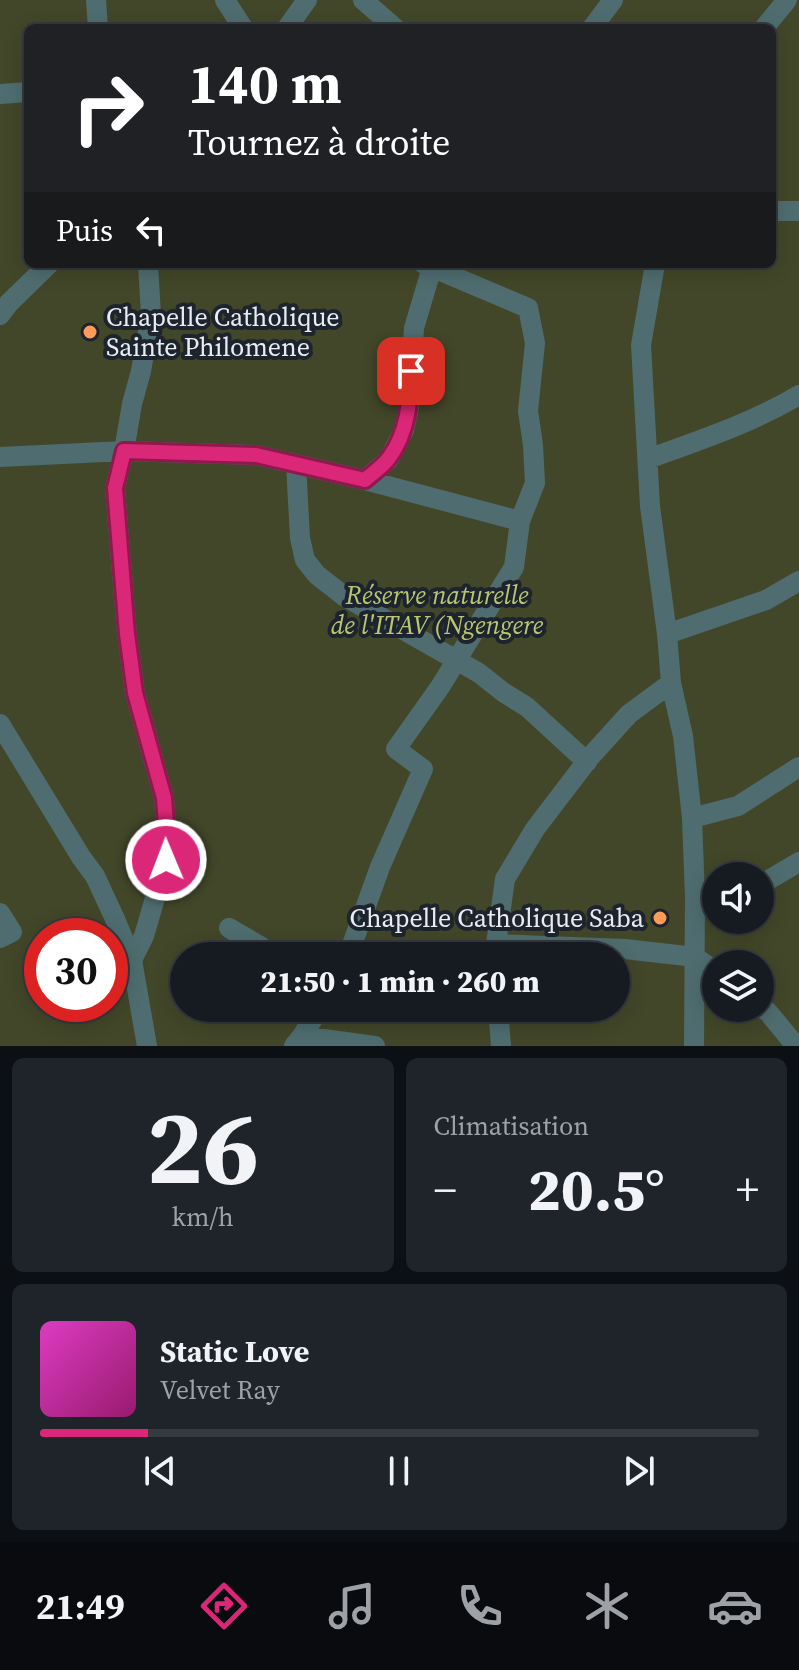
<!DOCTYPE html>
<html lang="fr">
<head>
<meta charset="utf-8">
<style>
  :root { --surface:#161b22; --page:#1f242a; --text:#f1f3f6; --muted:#9ea1a5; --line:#353940; --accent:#db2777 }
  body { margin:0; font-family:"Source Serif 4",serif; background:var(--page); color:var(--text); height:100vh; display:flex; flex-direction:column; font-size:30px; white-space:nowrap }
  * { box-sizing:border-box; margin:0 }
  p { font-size:26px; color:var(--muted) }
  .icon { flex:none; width:44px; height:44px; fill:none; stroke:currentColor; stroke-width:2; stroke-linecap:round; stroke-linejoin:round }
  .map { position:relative; height:1046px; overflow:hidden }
  .side { display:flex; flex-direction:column; gap:12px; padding:12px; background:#0c0f13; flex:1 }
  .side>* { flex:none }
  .top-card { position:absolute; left:24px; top:24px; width:752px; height:244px; border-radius:12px; box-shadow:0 4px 20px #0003,0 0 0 2px var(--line); background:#202124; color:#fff; overflow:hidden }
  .fabs { position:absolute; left:702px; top:862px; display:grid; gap:16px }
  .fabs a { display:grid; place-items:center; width:72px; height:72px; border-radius:50%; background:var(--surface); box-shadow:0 4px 20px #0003,0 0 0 2px var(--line); font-size:40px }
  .speed { position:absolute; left:24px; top:918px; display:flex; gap:16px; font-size:40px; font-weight:700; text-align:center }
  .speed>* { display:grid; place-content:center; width:104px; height:104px; border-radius:50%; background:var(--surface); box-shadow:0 4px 20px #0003,0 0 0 2px var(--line); line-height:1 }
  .speed .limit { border:12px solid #d22; background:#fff; color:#111 }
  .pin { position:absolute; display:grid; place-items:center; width:68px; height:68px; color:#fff; margin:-34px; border-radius:16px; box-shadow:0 4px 12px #0006 }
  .me { position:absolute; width:88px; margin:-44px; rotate:359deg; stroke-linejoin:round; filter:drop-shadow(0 0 6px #0008) }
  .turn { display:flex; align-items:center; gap:28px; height:168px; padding:0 32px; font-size:36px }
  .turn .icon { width:104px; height:104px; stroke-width:2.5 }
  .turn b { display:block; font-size:56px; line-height:68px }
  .then { display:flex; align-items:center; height:76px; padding:0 32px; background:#0003; gap:16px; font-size:30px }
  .big { font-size:60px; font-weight:800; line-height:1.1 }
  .side .tile { flex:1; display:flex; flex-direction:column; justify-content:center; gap:12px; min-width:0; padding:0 28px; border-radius:12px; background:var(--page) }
  .side .dial { align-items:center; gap:0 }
  .dial b { font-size:104px; line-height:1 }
  .song { display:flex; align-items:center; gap:24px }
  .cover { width:96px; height:96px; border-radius:12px; background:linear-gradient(135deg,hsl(310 70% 55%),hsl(320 70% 35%)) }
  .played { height:8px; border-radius:4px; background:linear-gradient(90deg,var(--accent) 15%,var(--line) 15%) }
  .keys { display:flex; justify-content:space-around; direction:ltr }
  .heat { display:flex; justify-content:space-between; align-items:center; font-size:44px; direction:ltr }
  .side .tiles { flex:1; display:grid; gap:12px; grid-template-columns:1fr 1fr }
  .tile:last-child { grid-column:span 2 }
  .trip { position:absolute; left:170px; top:942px; width:460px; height:80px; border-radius:40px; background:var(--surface); box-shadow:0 4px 20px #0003,0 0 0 2px var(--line); font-weight:800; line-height:80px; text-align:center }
  .tabs { display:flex; height:128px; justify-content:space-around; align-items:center; background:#090b0e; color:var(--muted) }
  .tabs .icon { width:56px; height:56px }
  .tabs .current { color:var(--accent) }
  .tabs b { font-size:36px; color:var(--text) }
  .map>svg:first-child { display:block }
  .green { fill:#434729; fill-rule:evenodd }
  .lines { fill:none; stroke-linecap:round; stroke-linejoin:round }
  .street { stroke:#4f6d70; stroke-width:20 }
  .route-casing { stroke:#8e194d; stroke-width:20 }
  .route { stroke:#db2777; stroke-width:14 }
  .poi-dot { fill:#fe9b59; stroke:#1d242e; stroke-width:3 }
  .labels { text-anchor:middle; stroke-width:8; stroke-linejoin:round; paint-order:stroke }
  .poi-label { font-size:26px; fill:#e8edf4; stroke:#1d242e; text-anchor:start }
  .park-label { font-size:26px; font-style:italic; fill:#bbc672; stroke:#1d242e }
</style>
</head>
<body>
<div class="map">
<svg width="799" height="1046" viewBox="0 0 799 1046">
  <rect width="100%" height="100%" fill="#1d242e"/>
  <path class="green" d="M 0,0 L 799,0 L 799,1046 L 0,1046 ZM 28,28 L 772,28 L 772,264 L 28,264 ZM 716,876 L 760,876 L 760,920 L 716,920 ZM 42,936 L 110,936 L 110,1004 L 42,1004 ZM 184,956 L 616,956 L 616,1008 L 184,1008 ZM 716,964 L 760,964 L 760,1008 L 716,1008 Z"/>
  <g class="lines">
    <path class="street" d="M 96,0 L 98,28
      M 225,0 L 243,28
      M 363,0 L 395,28
      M 287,28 L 307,0
      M 592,28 L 613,0
      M 764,28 L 787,0
      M 0,94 L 28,92
      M 772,211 L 799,211
      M 655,264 L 641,345 L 650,506 L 667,634 L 671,683 L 683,736 L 692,818 L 695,898 L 694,1046
      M 0,315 L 9,303 L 49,264
      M 0,457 L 124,451 L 256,455 L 365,480 L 389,459 L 404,430 L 409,407 L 414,328 L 433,264
      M 648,459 C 700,440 752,423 799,395
      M 296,464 L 300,538 L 305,560 L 317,575 L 344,596 L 479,673 L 503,692 L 527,707 L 587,762
      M 365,480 L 520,521
      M 667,634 L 766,600 L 799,581
      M 0,724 L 81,857 L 95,876 L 115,919 L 132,960 L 147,1046
      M 692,818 L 738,806 L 799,767
      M 760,885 L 799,862
      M 0,913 L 12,932 L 0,938
      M 229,928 L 260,946 L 274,956
      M 496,944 L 625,949 L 695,957 L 716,972
      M 348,956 L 380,867 L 423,769 L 396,749 L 440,687 L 514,567 L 520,521 L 535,483 L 533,445 L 528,411 L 535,343 L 528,308 L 424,264
      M 496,956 L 496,944 L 505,879 L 535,829 L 590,757 L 629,714 L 671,683
      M 132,960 L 144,936 L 166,860 L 167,837 L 164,798 L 135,693 L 127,634 L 115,488 L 124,451 L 132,404 L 141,371 L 151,315 L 148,264
      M 760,1006 L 768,1012 L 796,1046
      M 498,1008 L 501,1046
      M 302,1036 L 320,1008
      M 294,1046 L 302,1036 L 375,1046"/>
  </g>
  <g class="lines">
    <defs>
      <path id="route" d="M 166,860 L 167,837 L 164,798 L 135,693 L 127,634 L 115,488 L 124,451 L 256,455 L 365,480 C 373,473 383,466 389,458 C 408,432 410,402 411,371"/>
    </defs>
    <use href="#route" class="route-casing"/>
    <use href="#route" class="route"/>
  </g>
  <g class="poi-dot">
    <circle cx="90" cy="332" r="8"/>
    <circle cx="660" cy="918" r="8"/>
  </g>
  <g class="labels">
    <g class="poi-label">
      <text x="106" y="326">Chapelle Catholique<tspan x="106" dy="30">Sainte Philomene</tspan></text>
      <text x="644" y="927" text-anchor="end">Chapelle Catholique Saba</text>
    </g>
    <g class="park-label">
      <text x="437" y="604">Réserve naturelle<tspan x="437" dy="30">de l'ITAV (Ngengere</tspan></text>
    </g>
  </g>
</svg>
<div class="fabs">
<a><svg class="icon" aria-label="sound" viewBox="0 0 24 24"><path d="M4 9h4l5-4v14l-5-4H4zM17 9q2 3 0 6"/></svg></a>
<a><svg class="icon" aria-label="layers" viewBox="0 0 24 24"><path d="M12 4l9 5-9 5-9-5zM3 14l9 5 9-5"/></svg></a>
</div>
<div class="speed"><div class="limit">30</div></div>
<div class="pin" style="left:411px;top:371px;background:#d93025"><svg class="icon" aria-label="arrive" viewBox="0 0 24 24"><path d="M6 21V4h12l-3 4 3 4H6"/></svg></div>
<svg class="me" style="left:166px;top:860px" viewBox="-20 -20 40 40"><circle r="17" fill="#db2777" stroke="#fff" stroke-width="3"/><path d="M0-11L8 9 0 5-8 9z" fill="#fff"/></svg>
<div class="trip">21:50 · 1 min · 260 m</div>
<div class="top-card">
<div class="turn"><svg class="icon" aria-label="right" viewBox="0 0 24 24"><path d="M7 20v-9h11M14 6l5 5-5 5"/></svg><div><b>140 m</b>Tournez à droite</div></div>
<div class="then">Puis<svg class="icon" aria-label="left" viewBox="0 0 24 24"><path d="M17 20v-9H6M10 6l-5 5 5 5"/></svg></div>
</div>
</div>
<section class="side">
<div class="tiles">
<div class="tile dial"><b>26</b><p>km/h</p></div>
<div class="tile"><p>Climatisation</p>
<div class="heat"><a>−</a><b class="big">20.5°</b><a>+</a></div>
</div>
<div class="tile">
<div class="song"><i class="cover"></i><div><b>Static Love</b><p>Velvet Ray</p></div></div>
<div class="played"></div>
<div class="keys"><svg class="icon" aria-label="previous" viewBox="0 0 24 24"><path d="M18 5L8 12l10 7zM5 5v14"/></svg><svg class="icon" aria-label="pause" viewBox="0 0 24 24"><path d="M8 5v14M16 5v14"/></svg><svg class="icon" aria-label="next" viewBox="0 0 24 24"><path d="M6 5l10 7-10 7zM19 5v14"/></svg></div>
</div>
</div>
</section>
<nav class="tabs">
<b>21:49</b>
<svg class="icon current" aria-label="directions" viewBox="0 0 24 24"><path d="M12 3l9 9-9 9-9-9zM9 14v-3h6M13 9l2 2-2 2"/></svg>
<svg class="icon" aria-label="music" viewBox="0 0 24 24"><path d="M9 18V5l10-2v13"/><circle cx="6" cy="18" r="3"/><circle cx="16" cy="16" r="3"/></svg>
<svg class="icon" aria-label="phone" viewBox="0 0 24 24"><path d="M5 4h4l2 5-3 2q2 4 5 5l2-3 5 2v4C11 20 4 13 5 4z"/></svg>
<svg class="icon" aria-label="climate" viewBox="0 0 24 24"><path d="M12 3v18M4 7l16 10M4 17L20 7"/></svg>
<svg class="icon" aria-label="car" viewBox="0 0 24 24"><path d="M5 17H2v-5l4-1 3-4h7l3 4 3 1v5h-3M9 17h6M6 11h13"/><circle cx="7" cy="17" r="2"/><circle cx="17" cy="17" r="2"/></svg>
</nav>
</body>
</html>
